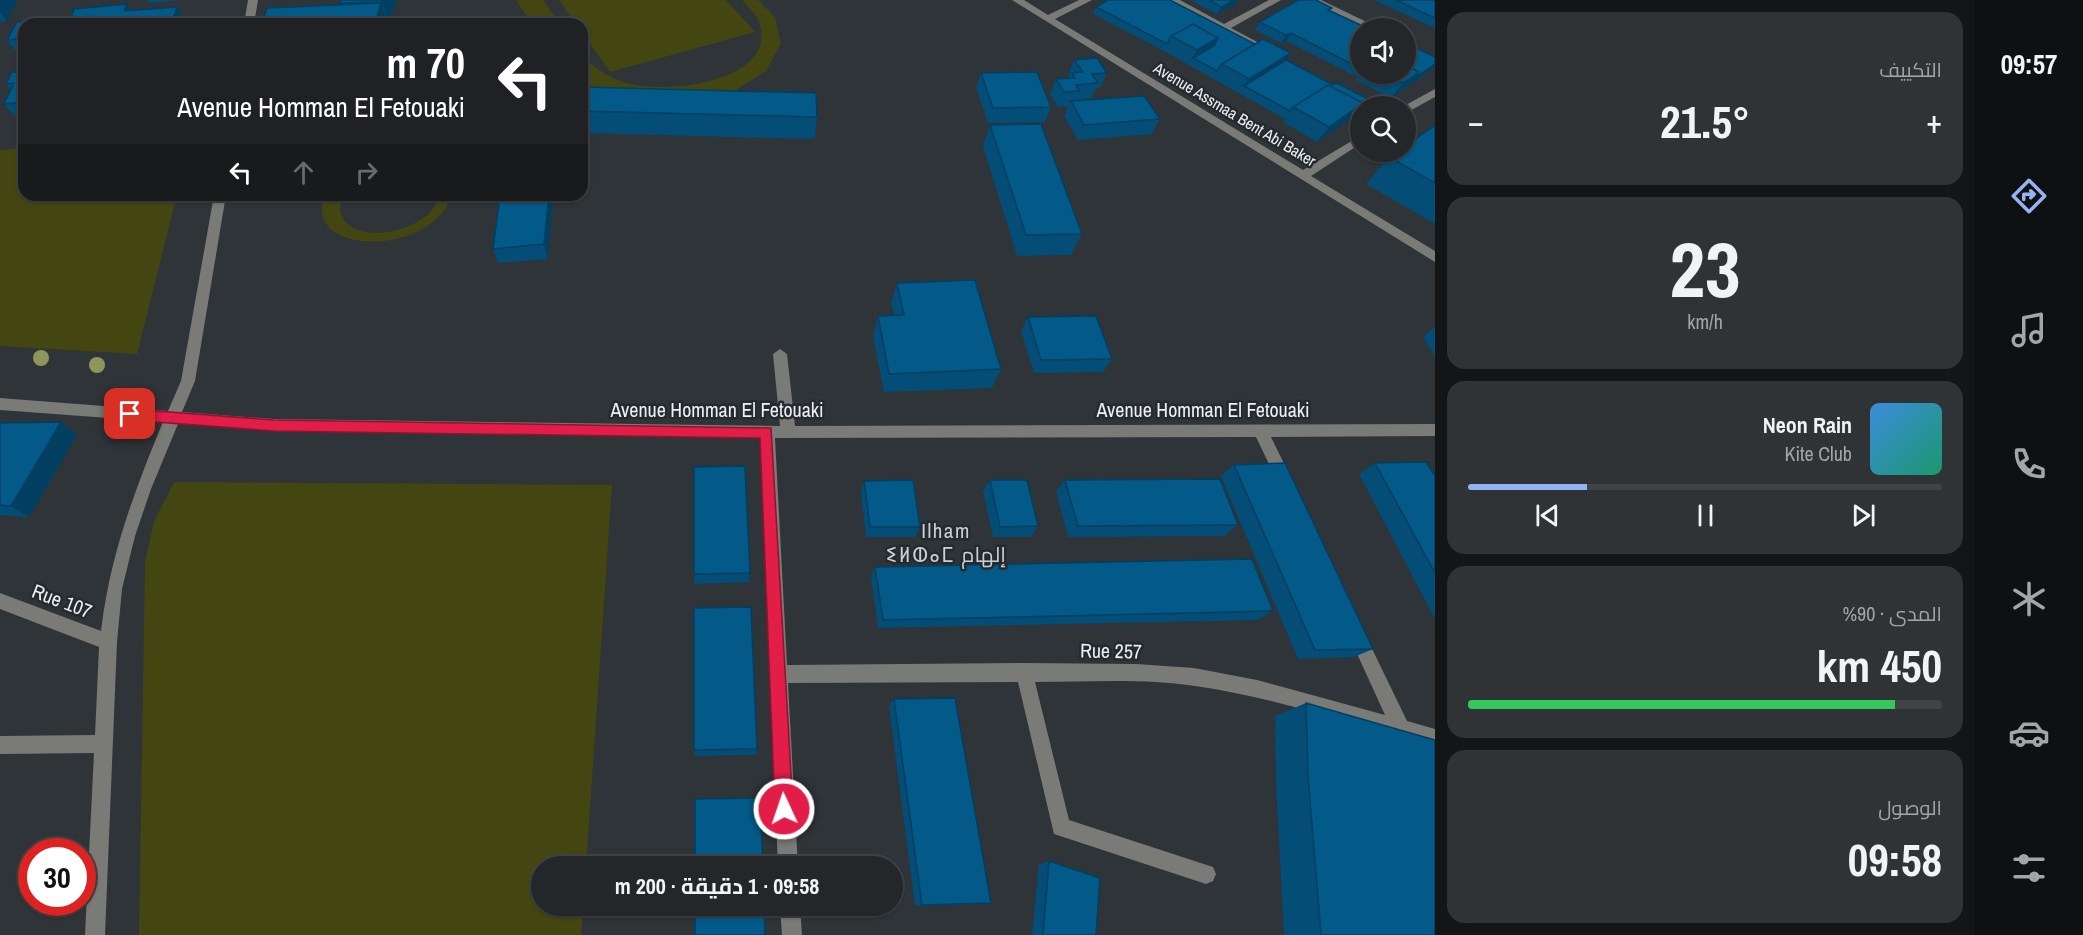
<!DOCTYPE html>
<html lang="ar">
<head>
<meta charset="utf-8">
<style>
  :root { --surface:#23272a; --page:#2f3336; --text:#f1f3f6; --muted:#a3a5a8; --line:#404447; --accent:#95b2f1 }
  body { margin:0; font-family:"Archivo Narrow",Cairo,"Noto Sans Tifinagh",sans-serif; background:var(--page); color:var(--text); direction:rtl; height:100vh; display:flex; flex-direction:column; font-size:22px; white-space:nowrap }
  * { box-sizing:border-box; margin:0 }
  p { font-size:20px; color:var(--muted) }
  .icon { flex:none; width:33px; height:33px; fill:none; stroke:currentColor; stroke-width:2; stroke-linecap:round; stroke-linejoin:round }
  .map { position:relative; flex:1; overflow:hidden; direction:ltr }
  .sheet { display:flex; flex-direction:column; gap:12px; padding:12px; background:#131517; width:540px }
  .sheet>* { flex:none }
  .hud { position:absolute; left:18px; top:18px; width:570px; height:183px; border-radius:18px; box-shadow:0 2px 4px #0004,0 0 0 2px var(--line); direction:rtl; background:#202124; color:#fff; overflow:hidden }
  .controls { position:absolute; left:1350px; top:18px; display:grid; gap:12px }
  .controls a { display:grid; place-items:center; width:66px; height:66px; border-radius:50%; background:var(--surface); box-shadow:0 2px 4px #0004,0 0 0 2px var(--line); font-size:30px }
  .speed { position:absolute; left:18px; top:838px; display:flex; gap:12px; font-size:30px; font-weight:700; text-align:center }
  .speed>* { display:grid; place-content:center; width:78px; height:78px; border-radius:50%; background:var(--surface); box-shadow:0 2px 4px #0004,0 0 0 2px var(--line); line-height:1 }
  .speed .limit { border:9px solid #d22; background:#fff; color:#111 }
  .pin { position:absolute; display:grid; place-items:center; width:51px; height:51px; color:#fff; margin:-26px; border-radius:12px; box-shadow:0 3px 9px #0006 }
  .me { position:absolute; width:66px; margin:-33px; rotate:357deg; stroke-linejoin:round; filter:drop-shadow(0 0 4px #0008) }
  .turn { display:flex; align-items:center; gap:21px; height:126px; padding:0 24px; font-size:27px }
  .turn .icon { width:78px; height:78px; stroke-width:2.5 }
  .turn b { display:block; font-size:42px; line-height:51px }
  .lanes { display:flex; align-items:center; height:57px; padding:0 24px; background:#0003; justify-content:center; gap:30px; direction:ltr }
  .lanes .off { opacity:.35 }
  .big { font-size:45px; font-weight:700; line-height:1.1 }
  .sheet .widget { flex:1; display:flex; flex-direction:column; justify-content:center; gap:9px; min-width:0; padding:0 21px; border-radius:18px; background:var(--page) }
  .sheet .dial { align-items:center; gap:0 }
  .dial b { font-size:78px; line-height:1 }
  .song { display:flex; align-items:center; gap:18px }
  .cover { width:72px; height:72px; border-radius:9px; background:linear-gradient(135deg,hsl(210 70% 55%),hsl(160 70% 35%)) }
  .played { height:6px; border-radius:3px; background:linear-gradient(90deg,var(--accent) 25%,var(--line) 25%) }
  .keys { display:flex; justify-content:space-around; direction:ltr }
  .heat { display:flex; justify-content:space-between; align-items:center; font-size:33px; direction:ltr }
  .charge { height:9px; border-radius:4px; background:linear-gradient(90deg,#34c759 90%,var(--line) 0) }
  .trip { position:absolute; left:531px; top:856px; width:372px; height:60px; border-radius:30px; background:var(--surface); box-shadow:0 2px 4px #0004,0 0 0 2px var(--line); font-weight:700; line-height:60px; text-align:center; direction:rtl }
  main { display:flex; flex:1; min-height:0 }
  .dock { display:flex; flex-direction:column; width:108px; justify-content:space-around; align-items:center; background:#0e1011; color:var(--muted) }
  .dock .icon { width:42px; height:42px }
  .dock .selected { color:var(--accent) }
  .dock b { font-size:27px; color:var(--text) }
  .map>svg:first-child { display:block }
  .green { fill:#444611 }
  .lines { fill:none; stroke-linecap:round; stroke-linejoin:round }
  .minor { fill:#7a7a77; fill-rule:evenodd }
  .tree { fill:#90965b }
  .wall { fill:#034d76 }
  .shaded-wall { fill:#023f60 }
  .building { fill:#035a89; stroke:#023f60; stroke-width:1.5 }
  .route { fill:#e11d48; stroke:#92132f; stroke-width:1.5 }
  .labels { text-anchor:middle; stroke-width:5; stroke-linejoin:round; paint-order:stroke }
  .far-street-label { font-size:16px; fill:#edf0f3; stroke:#252a2e }
  .street-label { font-size:20px; fill:#edf0f3; stroke:#252a2e }
  .neighbourhood-label { font-size:21px; letter-spacing:1.5px; fill:#c9d0d5; stroke:#252a2e }
</style>
</head>
<body>
<main>
<nav class="dock">
<b>09:57</b>
<svg class="icon selected" aria-label="directions" viewBox="0 0 24 24"><path d="M12 3l9 9-9 9-9-9zM9 14v-3h6M13 9l2 2-2 2"/></svg>
<svg class="icon" aria-label="music" viewBox="0 0 24 24"><path d="M9 18V5l10-2v13"/><circle cx="6" cy="18" r="3"/><circle cx="16" cy="16" r="3"/></svg>
<svg class="icon" aria-label="phone" viewBox="0 0 24 24"><path d="M5 4h4l2 5-3 2q2 4 5 5l2-3 5 2v4C11 20 4 13 5 4z"/></svg>
<svg class="icon" aria-label="climate" viewBox="0 0 24 24"><path d="M12 3v18M4 7l16 10M4 17L20 7"/></svg>
<svg class="icon" aria-label="car" viewBox="0 0 24 24"><path d="M5 17H2v-5l4-1 3-4h7l3 4 3 1v5h-3M9 17h6M6 11h13"/><circle cx="7" cy="17" r="2"/><circle cx="17" cy="17" r="2"/></svg>
<svg class="icon" aria-label="filters" viewBox="0 0 24 24"><path d="M4 7h16M4 17h16"/><circle cx="9" cy="7" r="2"/><circle cx="15" cy="17" r="2"/></svg>
</nav>
<section class="sheet">
<div class="widget"><p>التكييف</p>
<div class="heat"><a>−</a><b class="big">21.5°</b><a>+</a></div>
</div>
<div class="widget dial"><b>23</b><p>km/h</p></div>
<div class="widget">
<div class="song"><i class="cover"></i><div><b>Neon Rain</b><p>Kite Club</p></div></div>
<div class="played"></div>
<div class="keys"><svg class="icon" aria-label="previous" viewBox="0 0 24 24"><path d="M18 5L8 12l10 7zM5 5v14"/></svg><svg class="icon" aria-label="pause" viewBox="0 0 24 24"><path d="M8 5v14M16 5v14"/></svg><svg class="icon" aria-label="next" viewBox="0 0 24 24"><path d="M6 5l10 7-10 7zM19 5v14"/></svg></div>
</div>
<div class="widget"><p>المدى · 90%</p><b class="big">450 km</b><div class="charge"></div></div>
<div class="widget"><p>الوصول</p><b class="big">09:58</b></div>
</section>
<div class="map">
<svg width="1435" height="935" viewBox="0 0 1435 935">
  <rect width="100%" height="100%" fill="#2f3438"/>
  <path class="green" d="M 516,0 L 543,0 L 560,24 L 532,24 Z
    M 559,0 L 726,0 L 755,32 L 610,72 L 582,32 L 582,24 L 576,24 Z
    M 742,0 L 758,0 L 775,17 L 781,44 L 766,71 L 733,92 L 591,91 L 582,84 L 582,55 C 594,67 604,75 620,81 C 658,96 780,85 759,21 C 756,14 747,6 742,0 Z
    M 24,148 L 24,195 L 177,195 L 137,354 L 0,346 L 0,150 Z
    M 326,195 L 343,195 C 342,199 340,205 340,209 C 345,249 430,235 440,195 L 451,195 C 437,252 319,257 322,208 C 322,204 325,199 326,195 Z
    M 174,482 L 612,485 L 586,867 L 542,867 L 542,906 L 583,906 L 581,935 L 139,935 L 145,562 L 154,521 Z"/>
  <g class="lines">
    <path class="minor" d="M 248,0 L 258,0 L 254,24 L 244,24 Z
      M 1012,0 L 1024,0 L 1048,15 L 1079,0 L 1092,0 L 1055,19 L 1303,170 L 1360,136 L 1360,144 L 1311,176 L 1435,251 L 1435,262 Z
      M 1168,0 L 1180,0 L 1224,24 L 1269,0 L 1281,0 L 1231,28 L 1265,46 L 1265,50 L 1261,51 Z
      M 1308,0 L 1321,0 L 1379,28 L 1367,28 Z
      M 1435,89 L 1435,97 L 1406,113 L 1404,106 Z
      M 214,195 L 226,195 L 195,381 L 182,412 L 274,419 L 780,426 L 773,354 L 780,349 L 787,354 L 795,426 L 1435,424 L 1435,436 L 1271,437 L 1293,482 L 1290,487 L 1285,489 L 1280,487 L 1256,437 L 775,438 L 787,665 L 1024,663 L 1136,664 L 1194,668 L 1257,680 L 1385,715 L 1348,634 L 1350,628 L 1356,626 L 1362,628 L 1407,721 L 1435,729 L 1435,747 C 1356,725 1277,698 1195,686 C 1143,678 1088,682 1035,682 L 1069,820 L 1213,867 L 1216,874 L 1213,881 L 1206,884 L 1054,834 L 1018,682 L 788,683 L 798,867 L 778,867 L 760,438 L 274,431 L 178,424 L 151,489 L 135,536 L 122,589 L 117,642 L 105,935 L 85,935 L 94,753 L 0,754 L 0,736 L 95,735 L 99,647 L 0,609 L 0,593 L 101,631 C 110,555 134,492 163,422 L 0,410 L 0,398 L 168,411 L 181,381 Z
      M 780,906 L 800,906 L 802,935 L 782,935 Z"/>
  </g>
  <g class="tree">
    <circle cx="41" cy="358" r="8"/>
    <circle cx="97" cy="365" r="8"/>
  </g>
  <path class="wall" d="M 0,0 L 7,21 L 0,22 Z
    M 147,0 L 179,0 L 149,3 Z
    M 341,0 L 397,0 L 389,23 L 388,24 L 262,24 L 341,5 L 340,3 Z
    M 1190,0 L 1239,0 L 1237,1 L 1235,5 L 1217,14 Z
    M 1374,0 L 1435,0 L 1435,28 Z
    M 127,4 L 131,11 L 177,7 L 187,24 L 24,24 L 24,61 L 7,40 L 17,22 L 71,17 L 74,9 Z
    M 1096,7 L 1291,53 L 1286,60 L 1360,106 L 1360,112 L 1317,142 L 1283,122 L 1285,119 L 1164,51 L 1093,14 Z
    M 1330,11 L 1360,28 L 1360,74 L 1406,74 L 1435,57 L 1435,67 L 1391,98 L 1356,80 L 1358,77 L 1286,41 L 1281,43 L 1255,30 L 1260,22 Z
    M 1074,60 L 1107,73 L 1100,88 L 1096,88 L 1091,98 L 1076,100 L 1075,101 L 1160,119 L 1152,134 L 1078,140 L 1064,116 L 1068,106 L 1058,107 L 1050,94 L 1056,79 L 1070,78 L 1068,75 Z
    M 24,65 L 24,118 L 17,119 L 4,104 L 11,90 L 6,84 L 21,72 Z
    M 981,73 L 1051,107 L 1045,122 L 988,123 L 976,88 Z
    M 582,87 L 817,117 L 815,139 L 582,133 Z
    M 990,125 L 1082,234 L 1071,255 L 1017,256 L 983,146 Z
    M 1435,125 L 1435,224 L 1366,184 L 1389,157 Z
    M 553,195 L 548,259 L 498,263 L 493,249 Z
    M 897,283 L 1001,369 L 992,388 L 884,392 L 873,336 L 878,316 L 894,315 L 891,303 Z
    M 1028,317 L 1112,359 L 1103,372 L 1034,373 L 1021,331 Z
    M 1435,327 L 1435,356 L 1423,337 Z
    M 0,423 L 77,435 L 29,517 L 0,515 Z
    M 1375,463 L 1435,476 L 1435,619 L 1359,474 Z
    M 1234,465 L 1373,649 L 1354,657 L 1298,659 L 1221,476 Z
    M 990,480 L 1038,526 L 1030,537 L 993,537 L 983,491 Z
    M 1065,480 L 1238,525 L 1224,536 L 1068,537 L 1056,491 Z
    M 864,481 L 920,527 L 915,537 L 866,537 L 861,492 Z
    M 875,567 L 1273,611 L 1258,620 L 878,628 L 871,577 Z
    M 750,573 L 749,582 L 695,584 L 694,574 Z
    M 894,699 L 991,903 L 982,904 L 915,906 L 889,706 Z
    M 1306,703 L 1435,935 L 1284,935 L 1276,785 L 1275,716 Z
    M 757,749 L 756,755 L 695,756 L 694,750 Z
    M 1049,861 L 1096,935 L 1032,935 L 1039,864 Z"/>
  <path class="shaded-wall" d="M 0,0 L 18,0 L 7,21 L 0,12 Z
    M 382,0 L 397,0 L 389,23 L 382,2 Z
    M 1234,0 L 1239,0 L 1237,1 L 1235,5 L 1217,14 L 1221,7 Z
    M 381,3 L 388,24 L 375,24 Z
    M 127,4 L 140,24 L 124,11 Z
    M 177,7 L 187,24 L 171,24 Z
    M 1291,33 L 1286,41 L 1281,43 L 1286,35 Z
    M 1218,38 L 1210,53 L 1193,58 L 1197,50 Z
    M 1291,53 L 1281,68 L 1244,86 L 1249,79 Z
    M 1435,64 L 1435,67 L 1406,87 L 1413,79 Z
    M 1419,72 L 1406,87 L 1391,98 L 1403,83 Z
    M 1363,103 L 1360,109 L 1360,112 L 1317,142 L 1329,127 Z
    M 549,195 L 553,195 L 548,259 L 544,244 Z
    M 61,422 L 77,435 L 29,517 L 11,506 Z"/>
  <path class="building" d="M 341,0 L 382,0 L 382,2 L 340,3 Z
    M 1108,0 L 1170,0 L 1255,44 L 1222,64 L 1217,71 L 1193,58 L 1214,46 L 1218,38 L 1193,24 L 1171,36 L 1167,44 L 1096,7 Z
    M 1209,0 L 1234,0 L 1221,7 Z
    M 1298,0 L 1316,0 L 1332,8 L 1328,10 L 1367,28 L 1360,28 L 1360,68 L 1291,33 L 1286,35 L 1260,22 Z
    M 1396,0 L 1435,0 L 1435,18 Z
    M 381,3 L 375,24 L 262,24 L 267,8 Z
    M 127,4 L 124,11 L 177,7 L 171,24 L 24,24 L 24,38 L 7,40 L 17,22 L 71,17 L 74,9 Z
    M 1193,24 L 1218,38 L 1197,50 L 1171,36 Z
    M 1263,39 L 1291,53 L 1249,79 L 1222,64 Z
    M 1406,43 L 1435,57 L 1435,64 L 1413,79 L 1419,72 L 1406,65 Z
    M 1097,58 L 1107,73 L 1092,74 L 1098,83 L 1076,85 L 1079,91 L 1064,92 L 1056,79 L 1075,78 L 1072,73 L 1083,72 L 1074,60 Z
    M 1286,60 L 1333,85 L 1337,83 L 1372,101 L 1364,106 L 1361,106 L 1363,103 L 1328,85 L 1293,107 L 1290,111 L 1244,86 Z
    M 24,65 L 24,102 L 4,104 L 14,83 L 6,84 L 12,72 L 21,72 Z
    M 1406,65 L 1419,72 L 1403,83 L 1384,74 L 1406,74 Z
    M 1037,72 L 1051,107 L 993,108 L 981,73 Z
    M 1328,85 L 1363,103 L 1329,127 L 1293,107 Z
    M 582,87 L 816,93 L 817,117 L 582,111 Z
    M 1144,96 L 1160,119 L 1084,125 L 1071,101 Z
    M 1041,124 L 1082,234 L 1026,235 L 990,125 Z
    M 1435,125 L 1435,183 L 1389,157 L 1397,152 L 1406,152 L 1406,146 Z
    M 500,195 L 549,195 L 544,244 L 493,249 Z
    M 975,280 L 1001,369 L 889,374 L 878,316 L 904,315 L 897,283 Z
    M 1096,316 L 1112,359 L 1041,360 L 1028,317 Z
    M 61,422 L 11,506 L 0,505 L 0,423 Z
    M 1426,462 L 1435,476 L 1435,573 L 1375,463 Z
    M 1285,463 L 1373,649 L 1315,650 L 1234,465 Z
    M 745,466 L 750,573 L 694,574 L 694,467 Z
    M 1220,479 L 1238,525 L 1078,526 L 1065,480 Z
    M 913,480 L 920,527 L 870,527 L 864,481 Z
    M 990,480 L 1027,480 L 1038,526 L 1000,527 Z
    M 1252,559 L 1273,611 L 883,620 L 875,567 Z
    M 751,607 L 757,749 L 694,750 L 694,608 Z
    M 955,698 L 991,903 L 922,905 L 894,699 Z
    M 1306,703 L 1435,740 L 1435,935 L 1321,935 L 1308,776 Z
    M 760,798 L 763,867 L 695,867 L 695,799 Z
    M 1049,861 L 1100,878 L 1096,935 L 1043,935 Z
    M 695,906 L 764,906 L 765,935 L 695,935 Z"/>
  <path class="route" d="M 130,409 L 274,420 L 771,428 L 793,809 L 790,815 L 784,818 L 778,815 L 775,809 L 760,438 L 274,431 L 130,420 L 124,414 Z"/>
  <g class="labels">
    <g class="far-street-label">
      <text transform="translate(1235 114) rotate(31)" y="6">Avenue Assmaa Bent Abi Baker</text>
    </g>
    <g class="street-label">
      <text x="717" y="417">Avenue Homman El Fetouaki</text>
      <text x="1203" y="417">Avenue Homman El Fetouaki</text>
      <text transform="translate(62 601) rotate(21)" y="7">Rue 107</text>
      <text transform="translate(1111 651) rotate(1)" y="7">Rue 257</text>
    </g>
    <g class="neighbourhood-label">
      <text x="946" y="538">Ilham<tspan x="946" dy="24">ⵉⵍⵀⴰⵎ إلهام</tspan></text>
    </g>
  </g>
</svg>
<div class="controls">
<a><svg class="icon" aria-label="sound" viewBox="0 0 24 24"><path d="M4 9h4l5-4v14l-5-4H4zM17 9q2 3 0 6"/></svg></a>
<a><svg class="icon" aria-label="search" viewBox="0 0 24 24"><circle cx="10" cy="10" r="6"/><path d="M15 15l6 6"/></svg></a>
</div>
<div class="speed"><div class="limit">30</div></div>
<div class="pin" style="left:130px;top:414px;background:#d93025"><svg class="icon" aria-label="arrive" viewBox="0 0 24 24"><path d="M6 21V4h12l-3 4 3 4H6"/></svg></div>
<svg class="me" style="left:784px;top:809px" viewBox="-20 -20 40 40"><circle r="17" fill="#e11d48" stroke="#fff" stroke-width="3"/><path d="M0-11L8 9 0 5-8 9z" fill="#fff"/></svg>
<div class="trip">09:58 · 1 دقيقة · 200 m</div>
<div class="hud">
<div class="turn"><svg class="icon" aria-label="left" viewBox="0 0 24 24"><path d="M17 20v-9H6M10 6l-5 5 5 5"/></svg><div><b>70 m</b>Avenue Homman El Fetouaki</div></div>
<div class="lanes"><svg class="icon" aria-label="left" viewBox="0 0 24 24"><path d="M17 20v-9H6M10 6l-5 5 5 5"/></svg><svg class="icon off" aria-label="ahead" viewBox="0 0 24 24"><path d="M12 20V5M6 11l6-6 6 6"/></svg><svg class="icon off" aria-label="right" viewBox="0 0 24 24"><path d="M7 20v-9h11M14 6l5 5-5 5"/></svg></div>
</div>
</div>
</main>
</body>
</html>
